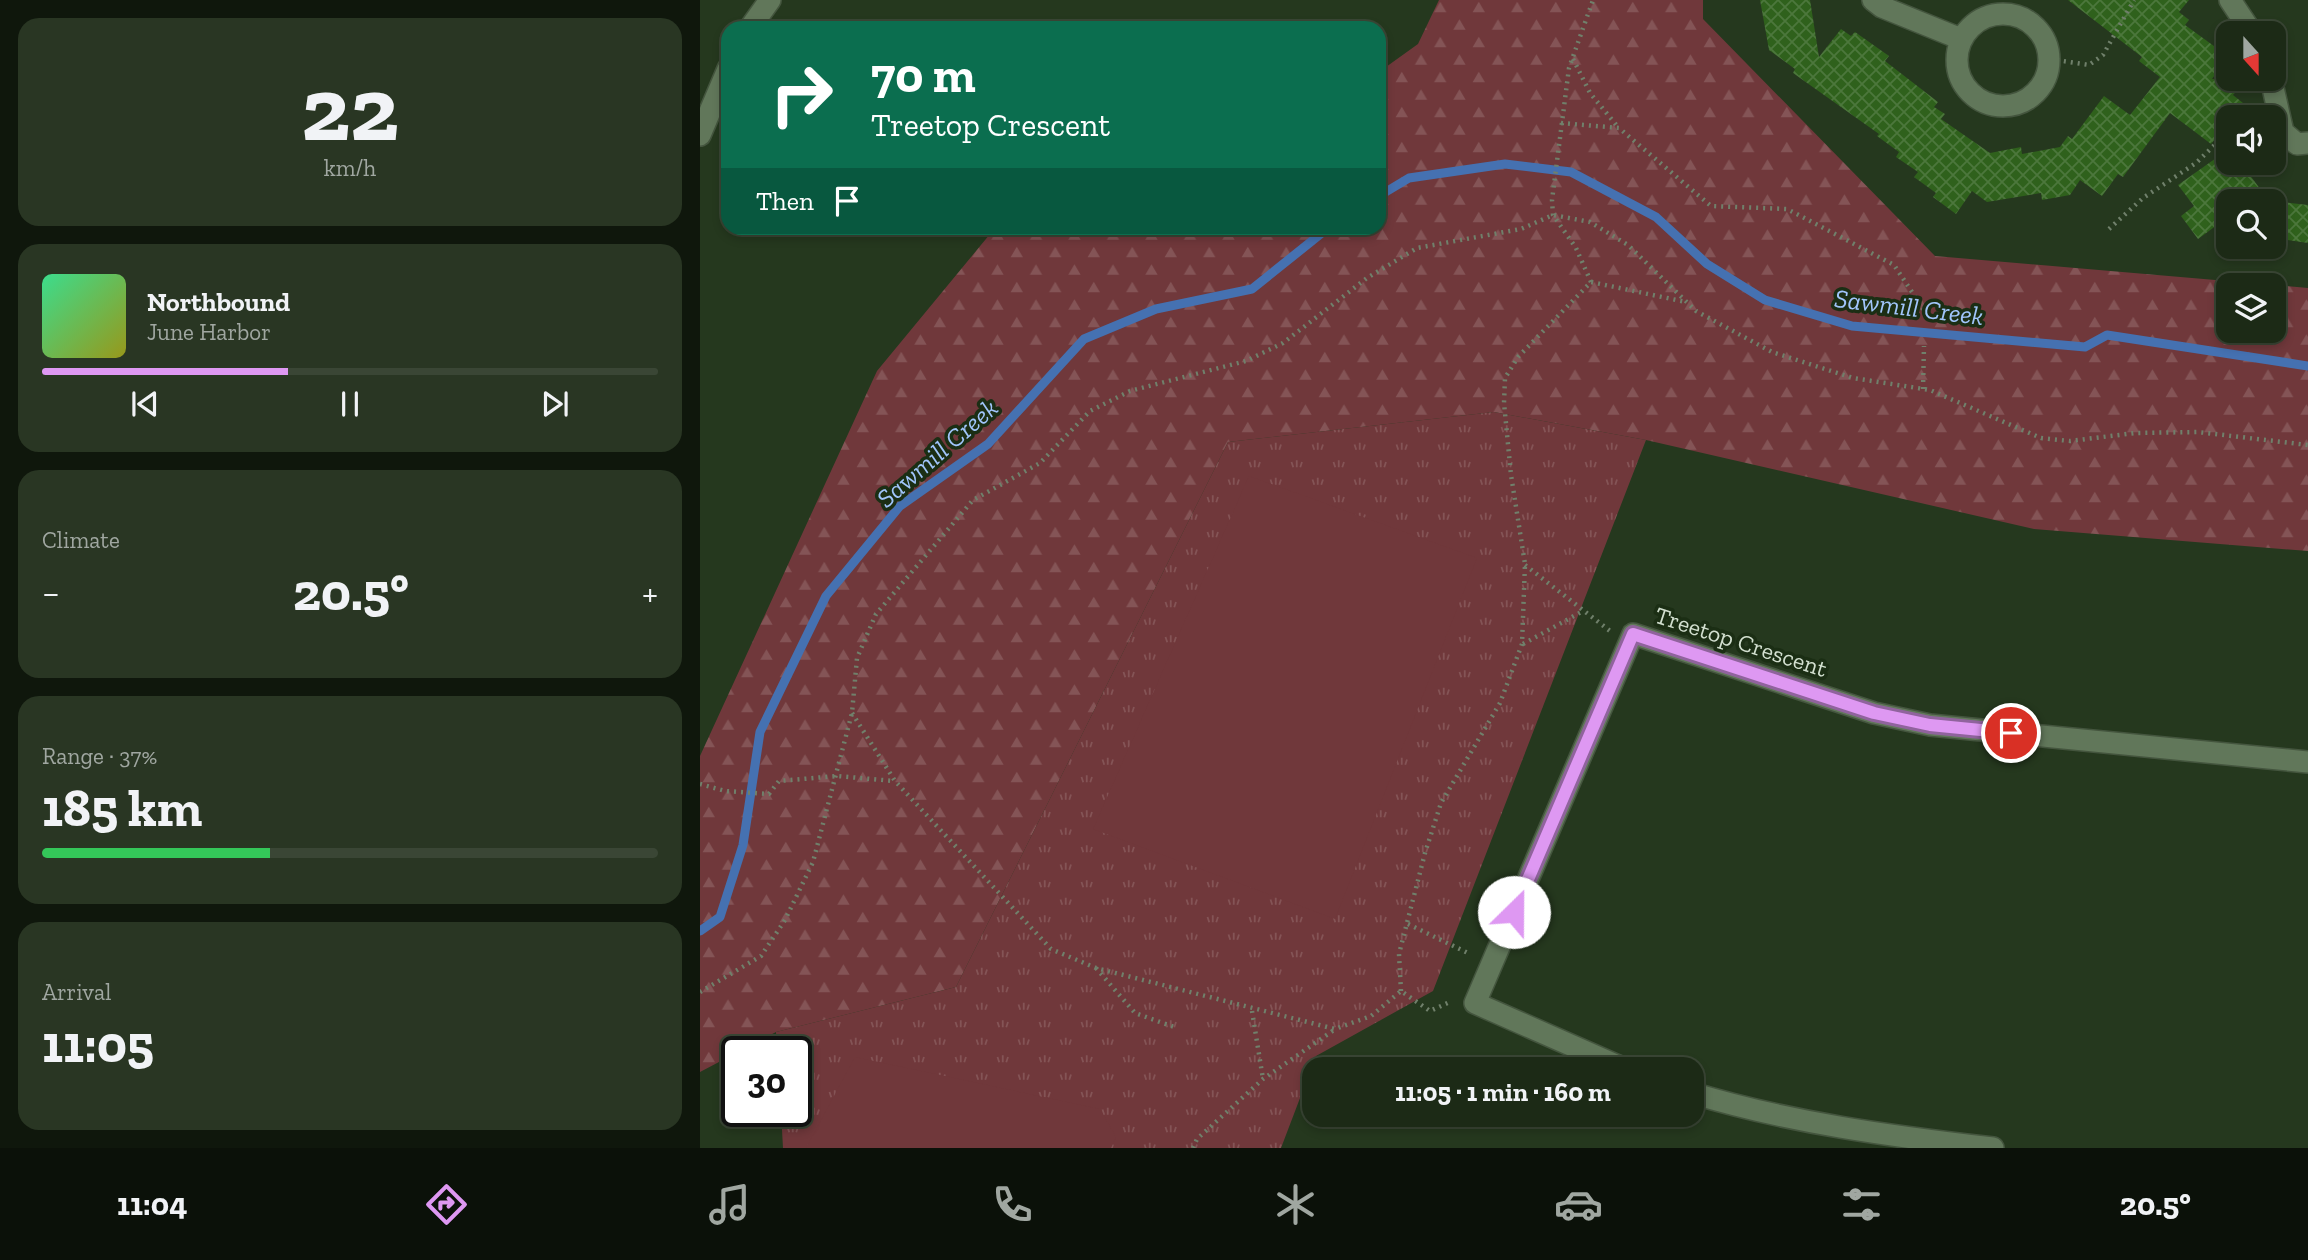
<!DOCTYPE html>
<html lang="en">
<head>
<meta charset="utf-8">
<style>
  :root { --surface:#1c2a16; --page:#293623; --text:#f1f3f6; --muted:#a0a7a1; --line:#3a4635; --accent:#de98f2 }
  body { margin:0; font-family:"Zilla Slab",serif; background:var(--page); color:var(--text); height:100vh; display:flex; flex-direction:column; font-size:26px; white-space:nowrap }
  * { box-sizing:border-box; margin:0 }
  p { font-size:23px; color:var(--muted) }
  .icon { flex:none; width:38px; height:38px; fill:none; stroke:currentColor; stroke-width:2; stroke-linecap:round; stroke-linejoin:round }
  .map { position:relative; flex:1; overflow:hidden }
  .details { display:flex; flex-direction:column; gap:18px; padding:18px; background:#0f170c; width:700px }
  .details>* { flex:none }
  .guide { position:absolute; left:21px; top:21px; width:665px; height:214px; border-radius:21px; box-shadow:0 4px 10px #0003,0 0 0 2px var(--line); background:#0b6e4f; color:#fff; overflow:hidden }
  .needle { width:46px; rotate:159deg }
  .tools { position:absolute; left:1516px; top:21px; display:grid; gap:14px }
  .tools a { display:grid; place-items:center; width:70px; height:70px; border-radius:14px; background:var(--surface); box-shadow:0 4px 10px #0003,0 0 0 2px var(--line); font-size:35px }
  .speed { position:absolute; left:21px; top:1036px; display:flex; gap:14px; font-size:35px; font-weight:700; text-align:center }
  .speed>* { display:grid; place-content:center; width:91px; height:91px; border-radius:50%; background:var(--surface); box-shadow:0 4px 10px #0003,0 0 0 2px var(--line); line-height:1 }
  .speed .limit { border:4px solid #111; border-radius:10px; background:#fff; color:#111 }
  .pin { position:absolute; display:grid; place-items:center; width:60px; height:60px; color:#fff; margin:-30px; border:4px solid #fff; border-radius:50%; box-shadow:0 2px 7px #0007 }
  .me { position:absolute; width:77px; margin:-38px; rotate:23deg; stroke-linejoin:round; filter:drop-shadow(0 0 5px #0008) }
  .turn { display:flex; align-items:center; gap:24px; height:147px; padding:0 35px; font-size:32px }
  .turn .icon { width:91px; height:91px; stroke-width:2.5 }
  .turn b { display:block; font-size:49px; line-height:60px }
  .then { display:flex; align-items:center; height:66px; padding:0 35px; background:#0003; gap:14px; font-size:26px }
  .big { font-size:52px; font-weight:700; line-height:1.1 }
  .details .card { flex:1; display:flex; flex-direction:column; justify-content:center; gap:10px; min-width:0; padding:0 24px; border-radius:21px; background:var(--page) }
  .details .dial { align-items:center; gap:0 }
  .dial b { font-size:91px; line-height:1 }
  .song { display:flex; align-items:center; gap:21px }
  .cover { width:84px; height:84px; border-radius:10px; background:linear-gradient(135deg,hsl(150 70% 55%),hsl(60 70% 35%)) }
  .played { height:7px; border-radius:4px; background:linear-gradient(90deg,var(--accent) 40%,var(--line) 40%) }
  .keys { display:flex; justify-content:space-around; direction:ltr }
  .heat { display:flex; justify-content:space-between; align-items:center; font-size:38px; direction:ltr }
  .charge { height:10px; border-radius:5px; background:linear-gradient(90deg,#34c759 37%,var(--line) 0) }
  .trip { position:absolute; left:602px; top:1057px; width:402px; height:70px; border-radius:21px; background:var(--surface); box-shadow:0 4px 10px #0003,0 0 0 2px var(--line); font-weight:700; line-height:70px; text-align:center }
  .tab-bar { display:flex; height:112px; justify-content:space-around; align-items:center; background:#0b1109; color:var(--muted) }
  .tab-bar .icon { width:49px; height:49px }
  .tab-bar .on { color:var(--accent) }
  .tab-bar b { font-size:32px; color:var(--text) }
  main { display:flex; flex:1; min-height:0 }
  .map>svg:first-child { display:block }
  .forest { fill:url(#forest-firs); fill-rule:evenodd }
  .park { fill:url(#park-tufts) }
  .pitch { fill:#70383b }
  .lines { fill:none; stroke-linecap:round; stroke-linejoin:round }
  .stream { stroke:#4571b1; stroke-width:9 }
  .building { fill:url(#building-cross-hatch) }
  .minor-casing { stroke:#44553e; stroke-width:24 }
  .path { stroke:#70806b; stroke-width:4.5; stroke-dasharray:2 5; stroke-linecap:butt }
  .minor { stroke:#61775a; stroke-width:21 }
  .route-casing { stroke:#90639d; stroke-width:18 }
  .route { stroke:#de98f2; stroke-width:12 }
  .labels { text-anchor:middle; stroke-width:7; stroke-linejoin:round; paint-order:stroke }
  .street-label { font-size:24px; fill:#d2dfcf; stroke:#1b2e14 }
  .water-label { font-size:26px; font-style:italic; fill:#a1c5fb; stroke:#1b2e14 }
</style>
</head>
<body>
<main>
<section class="details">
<div class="card dial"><b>22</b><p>km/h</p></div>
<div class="card">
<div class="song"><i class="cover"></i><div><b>Northbound</b><p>June Harbor</p></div></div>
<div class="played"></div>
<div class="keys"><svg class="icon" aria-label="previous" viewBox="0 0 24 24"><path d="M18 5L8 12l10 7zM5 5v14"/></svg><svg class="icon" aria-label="pause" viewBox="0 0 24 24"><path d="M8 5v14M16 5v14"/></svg><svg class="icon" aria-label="next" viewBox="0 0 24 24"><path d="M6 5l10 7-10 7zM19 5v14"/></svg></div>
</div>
<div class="card"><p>Climate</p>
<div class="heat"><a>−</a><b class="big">20.5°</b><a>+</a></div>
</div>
<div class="card"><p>Range · 37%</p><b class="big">185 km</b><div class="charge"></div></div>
<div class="card"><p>Arrival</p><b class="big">11:05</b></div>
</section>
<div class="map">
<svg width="1608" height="1148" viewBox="0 0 1608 1148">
  <defs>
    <pattern id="forest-firs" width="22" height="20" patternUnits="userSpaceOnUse" patternTransform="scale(1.75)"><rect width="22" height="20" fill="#70383b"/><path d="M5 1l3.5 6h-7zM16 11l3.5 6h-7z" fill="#845456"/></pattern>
    <pattern id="park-tufts" width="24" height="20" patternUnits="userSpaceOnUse" patternTransform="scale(1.75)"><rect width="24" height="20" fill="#70383b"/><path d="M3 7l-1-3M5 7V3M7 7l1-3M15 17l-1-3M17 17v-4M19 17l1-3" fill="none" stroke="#845456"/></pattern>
    <pattern id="building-cross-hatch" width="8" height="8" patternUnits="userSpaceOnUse" patternTransform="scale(1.75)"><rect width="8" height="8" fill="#2f611c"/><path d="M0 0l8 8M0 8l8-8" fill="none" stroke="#4c773c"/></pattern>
  </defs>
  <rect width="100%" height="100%" fill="#25381e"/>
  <path class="forest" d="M 739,0 L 1003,0 L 1003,19 L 1235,256 L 1608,288 L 1608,551 L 1334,529 L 946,440 L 794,412 L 528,442 L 256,987 L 76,1032 L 0,1072 L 0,756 L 177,371 L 295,228 L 679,228 L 679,72 L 718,44 ZM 1528,285 L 1573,285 L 1573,331 L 1528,331 Z"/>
  <path class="park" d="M 794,412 L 946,440 L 733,991 L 616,1056 L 581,1148 L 83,1148 L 81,1111 L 96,1111 L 96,1052 L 77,1052 L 76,1032 L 256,987 L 528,442 Z"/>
  <path class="pitch" d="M 549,476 L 777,558 L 635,919 L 393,829 Z
    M 155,1057 L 400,1109 L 416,1137 L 411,1148 L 106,1148 Z"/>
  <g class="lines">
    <path class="stream" d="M 679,196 L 709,178 L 805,164 L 871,172 L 956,217 L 1007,264 L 1065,300 L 1152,326 L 1385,347 L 1407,335 L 1608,366
      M 0,931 L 20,917 L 43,845 L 60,732 L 126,596 L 200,506 L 288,444 L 384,339 L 456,309 L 552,289 L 628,228"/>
  </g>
  <path class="building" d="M 1060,0 L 1110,0 L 1119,57 L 1141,29 L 1151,36 L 1155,32 L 1189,56 L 1185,61 L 1238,102 L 1234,107 L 1245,114 L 1241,119 L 1290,153 L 1321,147 L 1322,154 L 1360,147 L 1368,136 L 1372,139 L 1404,96 L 1430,115 L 1460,77 L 1439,61 L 1442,57 L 1368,0 L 1489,0 L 1479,12 L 1489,20 L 1485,25 L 1518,49 L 1515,53 L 1525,61 L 1512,79 L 1522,79 L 1537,90 L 1533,95 L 1543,103 L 1532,117 L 1528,117 L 1528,123 L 1511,144 L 1470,113 L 1423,177 L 1418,174 L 1402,196 L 1380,180 L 1370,195 L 1342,200 L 1341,193 L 1287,202 L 1272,191 L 1256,214 L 1233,197 L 1236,193 L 1214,177 L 1218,172 L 1196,157 L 1199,152 L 1177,136 L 1179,134 L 1093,73 L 1095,69 L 1069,50 Z
    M 1526,151 L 1528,163 L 1541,163 L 1569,201 L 1528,201 L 1528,217 L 1498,239 L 1481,216 L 1494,206 L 1478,185 Z
    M 1573,201 L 1608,205 L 1608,243 L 1573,238 Z"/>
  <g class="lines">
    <defs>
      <path id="minor" d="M 1173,0 L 1182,7 L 1261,39
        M 1530,0 L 1552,33
        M1257 60a46 46 0 1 1 92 0a46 46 0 1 1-92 0Z
        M 50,28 L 70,0
        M 1571,79 L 1583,132 L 1597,144 L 1608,143
        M 0,135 L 28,69
        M 925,1069 L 775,1003 L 933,634 L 1174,713 L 1230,725 L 1608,762
        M 992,1093 C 1091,1123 1190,1136 1293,1148"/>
    </defs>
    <use href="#minor" class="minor-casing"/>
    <path class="path" d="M 873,59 L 890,93 L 918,127
      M 1350,59 L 1389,65 L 1403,55 L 1434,0
      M 1539,117 L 1554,104
      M 861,123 L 919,128 L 1011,206 L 1087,209 L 1139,236 L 1194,265 L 1226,313
      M 1409,229 L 1443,198 L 1496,163 L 1528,132
      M 891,282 L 876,248 L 853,215 L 852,200 L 869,68 L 893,0
      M 1223,389 L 1224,346
      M 825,565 L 910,631
      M 823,644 L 883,611
      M 152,713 L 195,781 L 351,949 L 396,968 L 635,1029 L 671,1016 L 701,991 L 730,1011 L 752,1001
      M 0,784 L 25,791 L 69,794 L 79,781 L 137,776 L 194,781
      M 708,924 L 770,954
      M 396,968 L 435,1013 L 474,1027
      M 701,991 L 699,954 L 725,853 L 741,803 L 800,703 L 822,644 L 825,564 L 811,475 L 804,403 L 805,378 L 818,357 L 891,282 L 986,302
      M 0,992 L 61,956 L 85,920 L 113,862 L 152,713 L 157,658 L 176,614 L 273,500 L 340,463 L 390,411 L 430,391 L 546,361 L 583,343 L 667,278 L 717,248 L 821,229 L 853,215 L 890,222 L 928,245 L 996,311 L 1072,352 L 1153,378 L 1230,390 L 1341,438 L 1370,441 L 1435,433 L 1498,432 L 1608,445
      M 552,1011 L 563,1079
      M 493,1148 L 497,1139 L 563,1079 L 634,1030"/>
    <use href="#minor" class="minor"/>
  </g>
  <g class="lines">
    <defs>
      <path id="route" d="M 814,912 L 933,634 L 1174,713 L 1230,725 L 1311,733"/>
    </defs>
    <use href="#route" class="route-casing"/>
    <use href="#route" class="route"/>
  </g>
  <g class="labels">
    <g class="street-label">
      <text transform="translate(1041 642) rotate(18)" y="8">Treetop Crescent</text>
    </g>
    <g class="water-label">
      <text transform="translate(1209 307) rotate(7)" y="9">Sawmill Creek</text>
      <text transform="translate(237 453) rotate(-41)" y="9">Sawmill Creek</text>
    </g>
  </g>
</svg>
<div class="tools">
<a><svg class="needle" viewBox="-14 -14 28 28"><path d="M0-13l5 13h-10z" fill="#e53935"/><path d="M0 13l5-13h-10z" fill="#a0a7a1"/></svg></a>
<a><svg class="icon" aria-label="sound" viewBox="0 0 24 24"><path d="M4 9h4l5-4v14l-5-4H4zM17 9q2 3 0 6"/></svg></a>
<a><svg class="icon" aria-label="search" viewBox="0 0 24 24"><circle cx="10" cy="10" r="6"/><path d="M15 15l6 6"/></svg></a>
<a><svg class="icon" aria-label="layers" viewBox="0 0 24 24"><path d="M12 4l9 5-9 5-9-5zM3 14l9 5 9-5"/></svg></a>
</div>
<div class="speed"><div class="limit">30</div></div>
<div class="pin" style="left:1311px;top:733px;background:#d93025"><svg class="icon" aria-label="arrive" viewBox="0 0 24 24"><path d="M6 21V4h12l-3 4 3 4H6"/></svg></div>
<svg class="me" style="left:814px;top:912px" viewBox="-20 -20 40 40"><circle r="19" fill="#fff"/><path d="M0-13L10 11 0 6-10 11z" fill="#de98f2"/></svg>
<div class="trip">11:05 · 1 min · 160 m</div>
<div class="guide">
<div class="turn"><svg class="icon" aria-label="right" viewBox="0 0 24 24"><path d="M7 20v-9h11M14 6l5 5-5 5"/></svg><div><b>70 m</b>Treetop Crescent</div></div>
<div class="then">Then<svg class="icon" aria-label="arrive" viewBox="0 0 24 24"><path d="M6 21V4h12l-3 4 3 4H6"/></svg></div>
</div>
</div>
</main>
<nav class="tab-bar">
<b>11:04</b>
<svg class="icon on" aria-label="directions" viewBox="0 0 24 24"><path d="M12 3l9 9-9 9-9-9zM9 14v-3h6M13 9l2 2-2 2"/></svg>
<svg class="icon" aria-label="music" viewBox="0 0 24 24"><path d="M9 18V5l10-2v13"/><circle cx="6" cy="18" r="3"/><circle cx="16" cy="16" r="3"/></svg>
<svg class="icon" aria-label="phone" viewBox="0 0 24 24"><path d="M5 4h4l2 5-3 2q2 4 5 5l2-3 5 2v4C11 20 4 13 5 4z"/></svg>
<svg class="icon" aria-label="climate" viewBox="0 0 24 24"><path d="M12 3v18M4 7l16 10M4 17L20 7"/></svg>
<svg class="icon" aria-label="car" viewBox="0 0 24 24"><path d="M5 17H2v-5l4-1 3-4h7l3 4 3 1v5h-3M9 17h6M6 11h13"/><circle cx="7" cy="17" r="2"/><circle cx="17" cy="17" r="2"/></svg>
<svg class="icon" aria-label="filters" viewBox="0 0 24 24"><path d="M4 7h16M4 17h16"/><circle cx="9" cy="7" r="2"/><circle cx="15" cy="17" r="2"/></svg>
<b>20.5°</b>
</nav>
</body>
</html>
